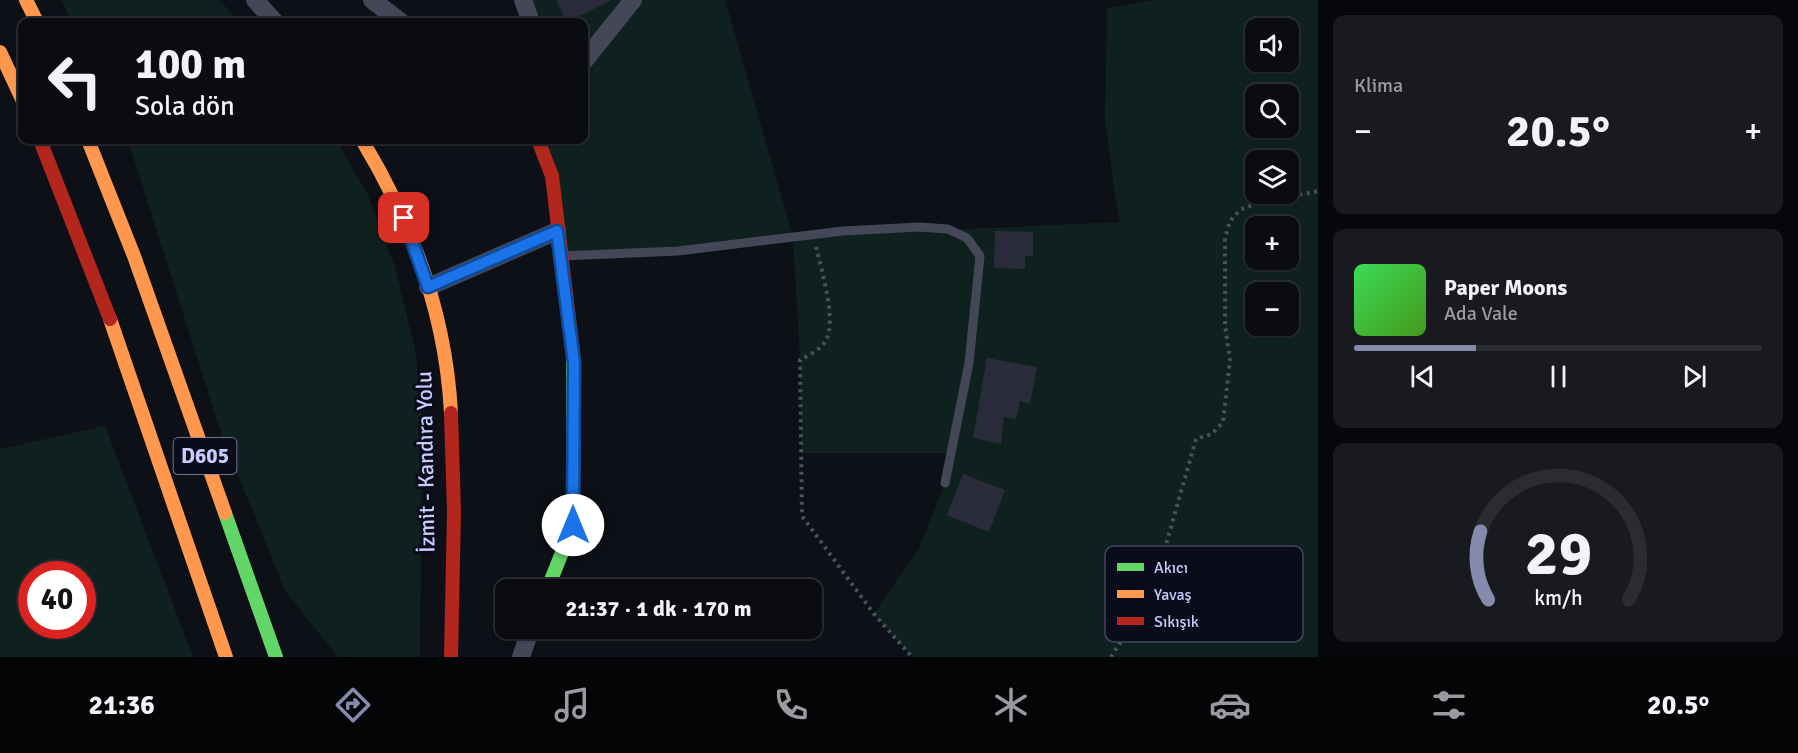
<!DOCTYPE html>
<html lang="tr">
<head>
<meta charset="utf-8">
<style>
  :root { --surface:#0a0c12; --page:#181a20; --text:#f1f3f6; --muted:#999b9f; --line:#2a2c32; --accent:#868aad }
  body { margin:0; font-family:Signika,sans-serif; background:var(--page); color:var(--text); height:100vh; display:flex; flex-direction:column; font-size:22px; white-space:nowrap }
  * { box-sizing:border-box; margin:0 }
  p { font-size:20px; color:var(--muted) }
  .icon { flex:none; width:33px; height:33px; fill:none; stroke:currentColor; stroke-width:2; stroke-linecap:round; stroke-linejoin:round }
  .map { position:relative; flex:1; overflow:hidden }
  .drawer { display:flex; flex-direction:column; gap:15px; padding:15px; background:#06070a; width:480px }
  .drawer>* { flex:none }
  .guide { position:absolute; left:18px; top:18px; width:570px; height:126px; border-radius:12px; box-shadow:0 2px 4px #0004,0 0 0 2px var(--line); background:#0a0c12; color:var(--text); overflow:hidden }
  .tools { position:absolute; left:1245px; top:18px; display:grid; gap:12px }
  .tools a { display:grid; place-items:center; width:54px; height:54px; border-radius:12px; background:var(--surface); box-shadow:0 2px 4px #0004,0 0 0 2px var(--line); font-size:30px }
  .speed { position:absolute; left:18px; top:561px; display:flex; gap:12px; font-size:30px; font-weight:700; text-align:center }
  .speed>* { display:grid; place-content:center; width:78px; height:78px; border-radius:50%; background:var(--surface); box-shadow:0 2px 4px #0004,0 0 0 2px var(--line); line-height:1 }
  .speed .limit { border:9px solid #d22; background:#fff; color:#111 }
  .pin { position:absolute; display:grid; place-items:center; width:51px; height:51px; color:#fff; margin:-26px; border-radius:12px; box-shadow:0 3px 9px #0006 }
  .me { position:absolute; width:66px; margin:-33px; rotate:0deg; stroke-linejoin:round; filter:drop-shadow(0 0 4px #0008) }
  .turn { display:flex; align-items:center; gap:21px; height:126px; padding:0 18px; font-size:27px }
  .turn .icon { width:78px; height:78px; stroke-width:2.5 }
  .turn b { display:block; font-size:42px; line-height:51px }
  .big { font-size:45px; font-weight:700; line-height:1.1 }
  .drawer .card { flex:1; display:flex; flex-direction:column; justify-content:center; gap:9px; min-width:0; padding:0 21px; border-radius:12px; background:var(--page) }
  .drawer .dial { align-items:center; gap:0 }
  .dial svg { height:156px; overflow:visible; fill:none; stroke:var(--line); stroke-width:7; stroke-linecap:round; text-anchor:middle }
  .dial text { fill:var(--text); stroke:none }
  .song { display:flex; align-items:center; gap:18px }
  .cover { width:72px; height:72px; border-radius:9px; background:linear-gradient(135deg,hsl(130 70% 55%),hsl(100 70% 35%)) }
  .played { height:6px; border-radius:3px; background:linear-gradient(90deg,var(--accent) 30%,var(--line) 30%) }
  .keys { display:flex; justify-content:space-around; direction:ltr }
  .heat { display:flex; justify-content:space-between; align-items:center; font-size:33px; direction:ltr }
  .trip { position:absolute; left:495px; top:579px; width:327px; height:60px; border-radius:12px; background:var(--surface); box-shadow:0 2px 4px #0004,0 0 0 2px var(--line); font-weight:700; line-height:60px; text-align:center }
  .tab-bar { display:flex; height:96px; justify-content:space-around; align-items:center; background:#040507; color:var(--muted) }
  .tab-bar .icon { width:42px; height:42px }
  .tab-bar .active { color:var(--accent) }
  .tab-bar b { font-size:27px; color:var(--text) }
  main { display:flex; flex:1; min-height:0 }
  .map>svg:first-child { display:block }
  .green { fill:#0f211e; fill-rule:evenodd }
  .building { fill:#2b2c3b }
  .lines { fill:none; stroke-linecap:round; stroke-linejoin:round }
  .path { stroke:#44545a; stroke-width:4; stroke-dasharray:3 4.5; stroke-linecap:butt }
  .lane { stroke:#444758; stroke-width:9 }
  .street { stroke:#444758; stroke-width:18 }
  .fast { stroke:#63d668; stroke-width:14 }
  .slow { stroke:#ff974d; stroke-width:14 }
  .jam { stroke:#b3261e; stroke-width:14 }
  .route-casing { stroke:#114b97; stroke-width:15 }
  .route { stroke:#1a73e8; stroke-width:10 }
  .labels { text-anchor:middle; stroke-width:6; stroke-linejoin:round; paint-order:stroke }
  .shield { fill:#0b0c1b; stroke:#8f92b9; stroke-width:1.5 }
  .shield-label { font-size:21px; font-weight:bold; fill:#c7ccfd }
  .street-label { font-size:22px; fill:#c7ccfd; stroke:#0b0c1b }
  .key { fill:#0b0c1b; stroke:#43465f; stroke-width:1.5 }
  .key-label { font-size:16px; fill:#c7ccfd }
</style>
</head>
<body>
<main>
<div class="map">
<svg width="1318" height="657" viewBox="0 0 1318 657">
  <rect width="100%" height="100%" fill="#0e1018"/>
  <path class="green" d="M 61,0 L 219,0 L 240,22 L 72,22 Z
    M 523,0 L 725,0 L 793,237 L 1119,222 L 1105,121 L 1107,8 L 1154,0 L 1318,0 L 1318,657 L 912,657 L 874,614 L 919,548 L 945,483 L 951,453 L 801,453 L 800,360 L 793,237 L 560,256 L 538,140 L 584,140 L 584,22 L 531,22 ZM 1256,28 L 1288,28 L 1288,62 L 1256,62 ZM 1256,94 L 1288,94 L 1288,128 L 1256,128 ZM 1256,160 L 1288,160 L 1288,194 L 1256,194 ZM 1256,226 L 1288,226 L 1288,260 L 1256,260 ZM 1256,292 L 1288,292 L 1288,326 L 1256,326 Z
    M 128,140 L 336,140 L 368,195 L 395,267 L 416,354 L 422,417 L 420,657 L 338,657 L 286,592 L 223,439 Z
    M 105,426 L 193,657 L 0,657 L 0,449 ZM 32,574 L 82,574 L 82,626 L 32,626 Z"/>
  <path class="building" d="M 556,0 L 612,0 L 567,22 Z
    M 995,231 L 1033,232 L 1033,256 L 1025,256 L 1025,269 L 994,268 Z
    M 987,358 L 1037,367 L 1030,404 L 1020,401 L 1016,419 L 1004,417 L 1001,444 L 973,438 Z
    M 963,474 L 1005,490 L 989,532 L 947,515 Z"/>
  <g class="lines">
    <path class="path" d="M 816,247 C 821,268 837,320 826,340 C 821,350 809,355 800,360 L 802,516 L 874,614 L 912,657
      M 1111,657 L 1139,613 L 1159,569 L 1196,439 L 1212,434 L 1223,422 L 1230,360 L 1225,325 L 1225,238 L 1230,221 L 1240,210 L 1258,203 L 1318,191"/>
    <path class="lane" d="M 562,256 L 678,251 L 843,231 L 919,227 L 948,229 L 967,238 L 980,256 L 969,363 L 945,483"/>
    <path class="street" d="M 255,0 L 275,22
      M 372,0 L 401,22
      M 523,0 L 531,22
      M 584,61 L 633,0
      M 428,287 L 557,231
      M 521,657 L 531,628"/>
    <path class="fast" d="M 225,513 L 276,657
      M 547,590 L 573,525 L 573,352"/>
    <path class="slow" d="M 26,0 L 37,22
      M 0,52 L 22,99
      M 88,140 L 134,256 L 225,513
      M 362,140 C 412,223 446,316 451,413
      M 110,319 L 226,657"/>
    <path class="jam" d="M 40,140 L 110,319
      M 538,140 L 552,176 L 573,352
      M 451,657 L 454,511 L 451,413"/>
  </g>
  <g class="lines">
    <defs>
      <path id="route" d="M 404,218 L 428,287 L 557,231 L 574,363 L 573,525"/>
    </defs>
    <use href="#route" class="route-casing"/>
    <use href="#route" class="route"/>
  </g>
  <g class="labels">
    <rect class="shield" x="173.5" y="438" width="63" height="36" rx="4.5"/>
    <g class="shield-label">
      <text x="205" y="463">D605</text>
    </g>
    <g class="street-label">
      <text transform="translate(425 462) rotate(-91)" y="8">İzmit - Kandıra Yolu</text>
    </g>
  </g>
  <rect x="1105" y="546" width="198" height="96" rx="9" class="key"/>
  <rect x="1117" y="563" width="27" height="8" fill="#63d668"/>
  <rect x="1117" y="590" width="27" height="8" fill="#ff974d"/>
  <rect x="1117" y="617" width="27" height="8" fill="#b3261e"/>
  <g class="key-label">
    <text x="1154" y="573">Akıcı</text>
    <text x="1154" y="600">Yavaş</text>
    <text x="1154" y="627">Sıkışık</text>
  </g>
</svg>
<div class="tools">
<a><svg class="icon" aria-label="sound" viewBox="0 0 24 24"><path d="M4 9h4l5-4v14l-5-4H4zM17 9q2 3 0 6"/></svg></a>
<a><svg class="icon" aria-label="search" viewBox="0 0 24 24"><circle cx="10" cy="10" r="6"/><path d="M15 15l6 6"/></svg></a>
<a><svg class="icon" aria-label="layers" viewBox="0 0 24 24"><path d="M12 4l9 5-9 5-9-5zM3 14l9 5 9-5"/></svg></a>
<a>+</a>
<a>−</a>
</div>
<div class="speed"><div class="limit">40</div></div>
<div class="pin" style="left:404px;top:218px;background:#d93025"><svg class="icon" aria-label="arrive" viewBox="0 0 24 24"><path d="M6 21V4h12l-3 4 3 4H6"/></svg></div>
<svg class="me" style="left:573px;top:525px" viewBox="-20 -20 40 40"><circle r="19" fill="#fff"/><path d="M0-13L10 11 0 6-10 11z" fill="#1a73e8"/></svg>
<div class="trip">21:37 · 1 dk · 170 m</div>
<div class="guide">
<div class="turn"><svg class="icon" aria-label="left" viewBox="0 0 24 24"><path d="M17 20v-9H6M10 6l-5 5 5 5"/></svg><div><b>100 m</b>Sola dön</div></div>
</div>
</div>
<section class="drawer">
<div class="card"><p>Klima</p>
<div class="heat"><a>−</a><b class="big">20.5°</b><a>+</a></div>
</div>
<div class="card">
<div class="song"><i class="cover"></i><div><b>Paper Moons</b><p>Ada Vale</p></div></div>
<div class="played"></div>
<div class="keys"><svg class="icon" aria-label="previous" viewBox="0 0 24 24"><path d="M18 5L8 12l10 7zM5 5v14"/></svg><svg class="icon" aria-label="pause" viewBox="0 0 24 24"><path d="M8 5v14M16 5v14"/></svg><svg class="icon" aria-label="next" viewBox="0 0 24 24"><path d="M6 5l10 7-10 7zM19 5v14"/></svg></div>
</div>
<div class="card dial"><svg viewBox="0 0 100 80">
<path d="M14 69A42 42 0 1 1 86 69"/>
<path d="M14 69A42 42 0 0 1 10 34" stroke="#868aad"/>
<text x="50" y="56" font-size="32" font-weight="700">29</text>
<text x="50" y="72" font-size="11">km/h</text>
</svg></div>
</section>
</main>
<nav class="tab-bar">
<b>21:36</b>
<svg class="icon active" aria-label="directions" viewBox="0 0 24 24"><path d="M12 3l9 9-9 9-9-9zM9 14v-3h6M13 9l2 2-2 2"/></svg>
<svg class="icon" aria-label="music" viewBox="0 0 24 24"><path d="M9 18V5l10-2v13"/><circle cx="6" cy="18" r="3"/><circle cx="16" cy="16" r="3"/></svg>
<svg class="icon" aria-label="phone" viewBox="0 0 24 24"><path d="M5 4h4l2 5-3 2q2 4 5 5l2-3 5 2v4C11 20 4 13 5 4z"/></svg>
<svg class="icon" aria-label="climate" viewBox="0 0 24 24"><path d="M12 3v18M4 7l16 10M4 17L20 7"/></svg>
<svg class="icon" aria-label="car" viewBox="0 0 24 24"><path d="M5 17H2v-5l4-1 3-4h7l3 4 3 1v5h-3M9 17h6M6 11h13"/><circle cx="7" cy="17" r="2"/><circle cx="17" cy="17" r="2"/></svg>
<svg class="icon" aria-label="filters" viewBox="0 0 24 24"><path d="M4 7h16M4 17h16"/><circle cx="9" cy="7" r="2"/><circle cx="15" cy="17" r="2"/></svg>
<b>20.5°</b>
</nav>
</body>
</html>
